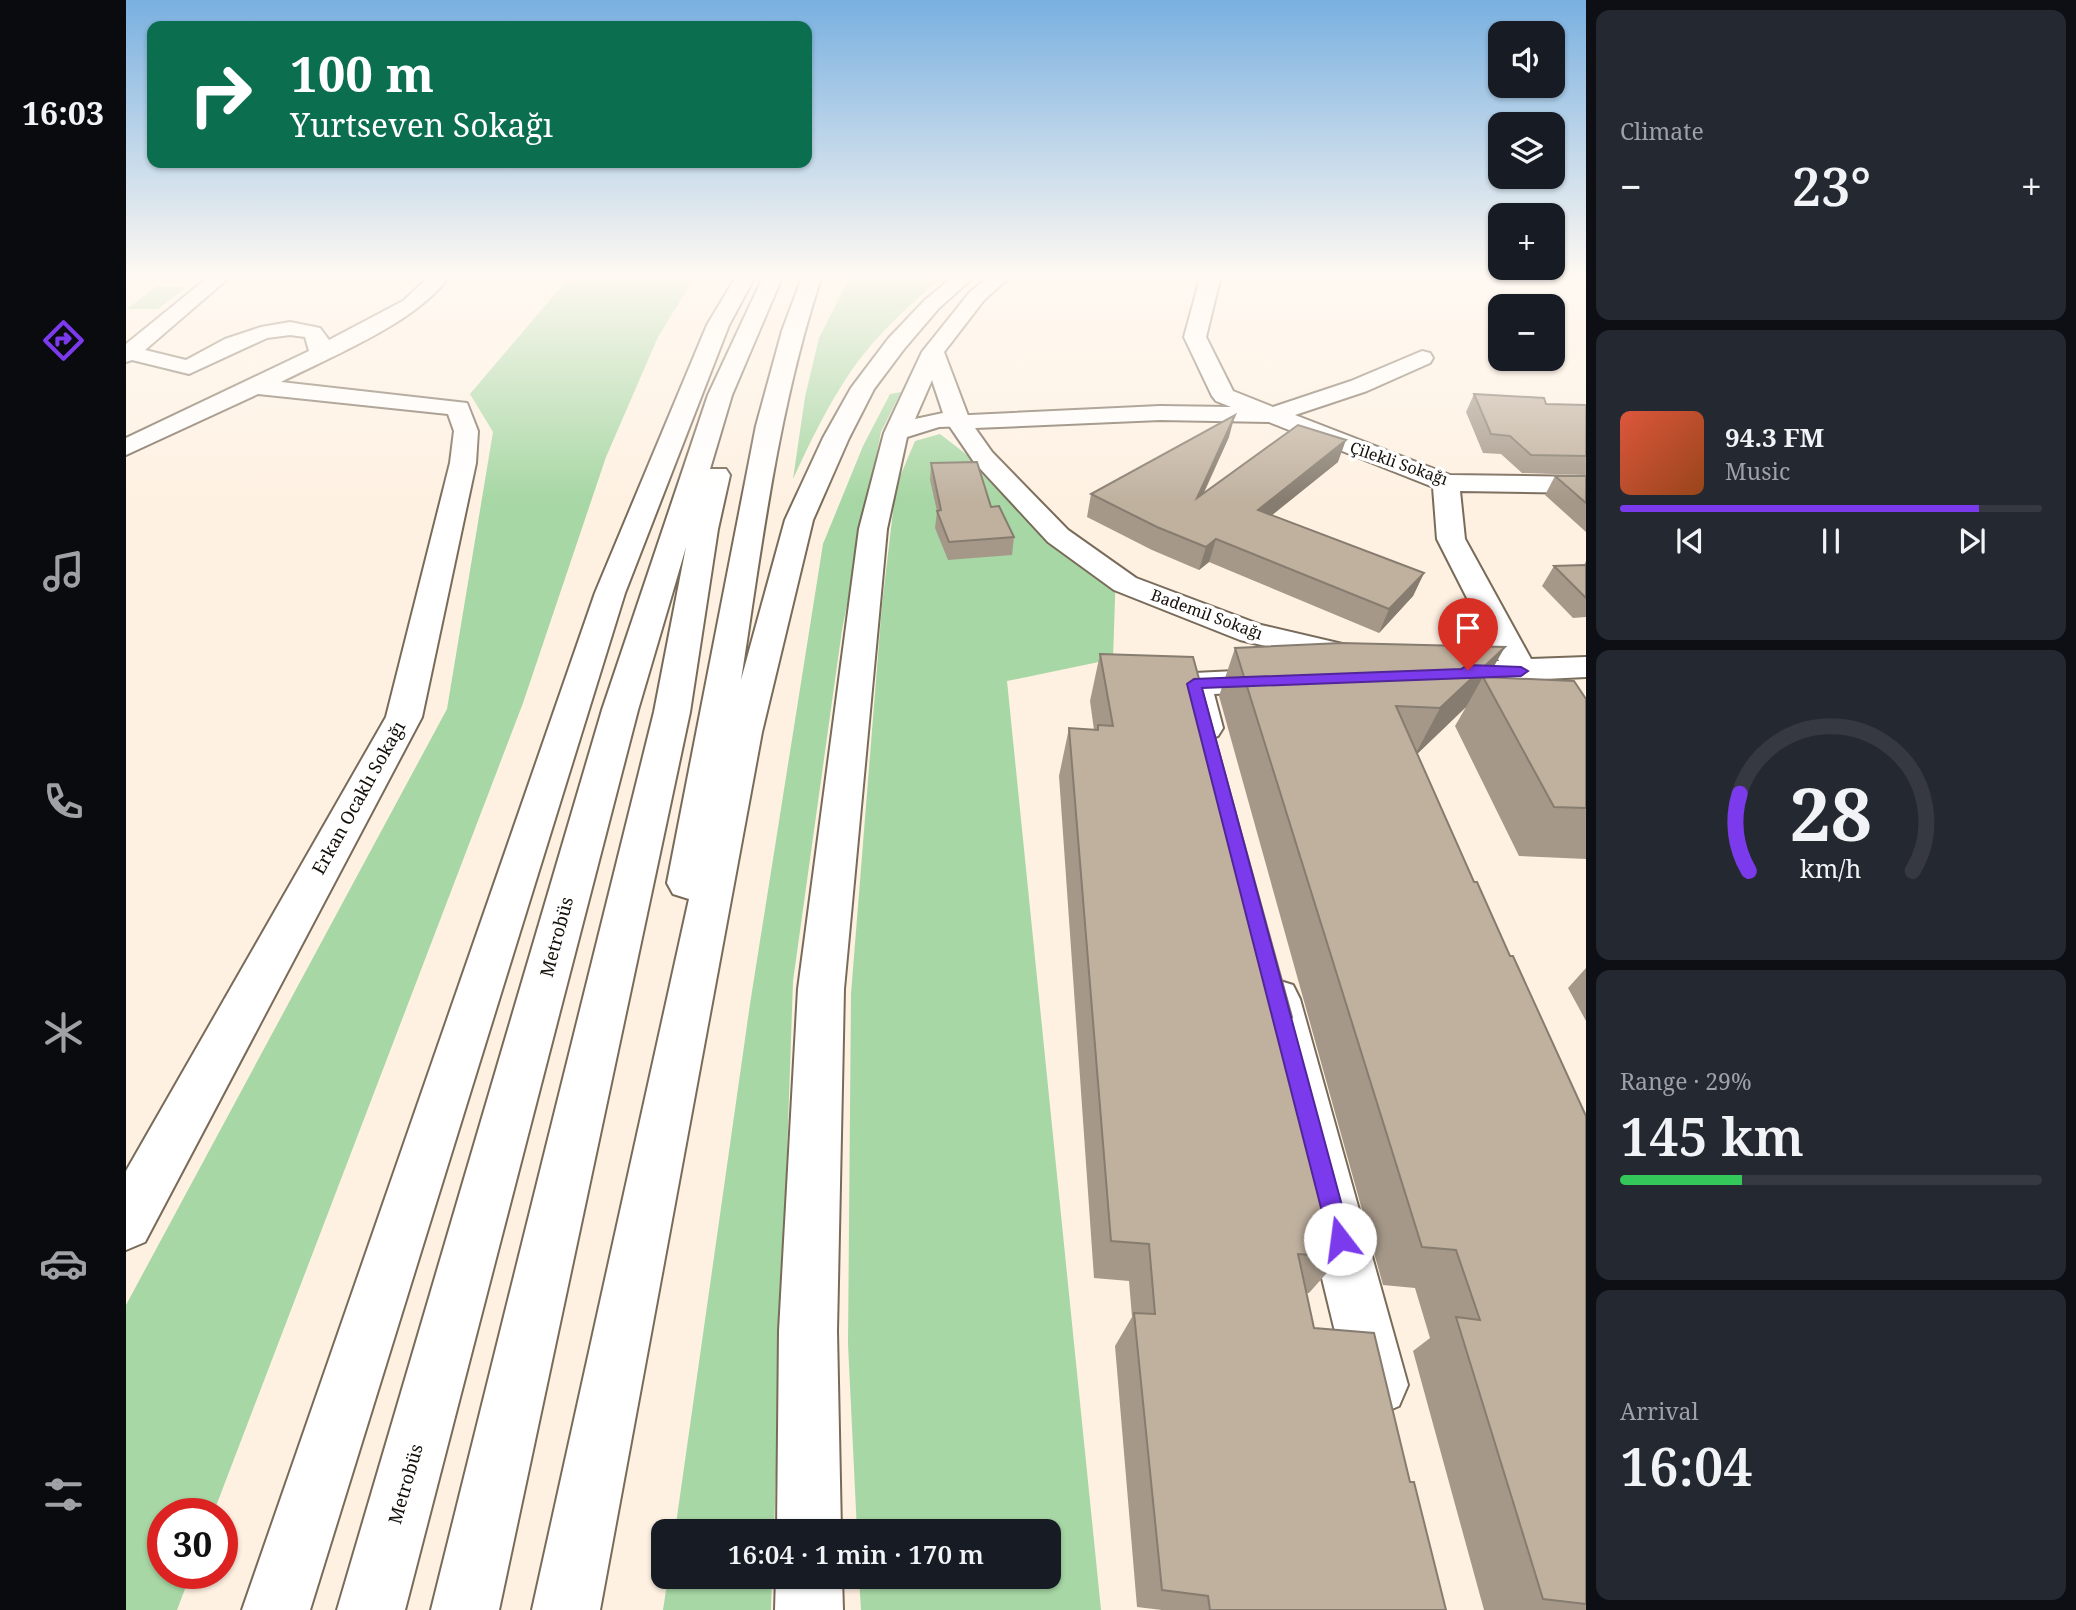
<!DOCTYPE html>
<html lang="en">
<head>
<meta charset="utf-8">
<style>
  :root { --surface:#171b24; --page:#242831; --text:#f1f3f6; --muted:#9ea1a6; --line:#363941; --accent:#7c3aed }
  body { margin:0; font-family:"Noto Serif",serif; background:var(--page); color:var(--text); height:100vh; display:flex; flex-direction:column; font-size:26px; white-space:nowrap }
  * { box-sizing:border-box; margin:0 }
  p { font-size:23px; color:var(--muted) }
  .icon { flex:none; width:38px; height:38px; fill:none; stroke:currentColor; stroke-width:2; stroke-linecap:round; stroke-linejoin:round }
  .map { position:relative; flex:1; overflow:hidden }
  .side { display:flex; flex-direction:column; gap:10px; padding:10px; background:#0d0f14; width:490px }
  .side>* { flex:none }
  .top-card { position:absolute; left:21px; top:21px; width:665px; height:147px; border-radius:14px; box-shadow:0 2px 5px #0004; background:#0b6e4f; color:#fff; overflow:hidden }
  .tools { position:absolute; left:1362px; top:21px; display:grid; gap:14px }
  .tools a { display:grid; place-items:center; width:77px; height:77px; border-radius:14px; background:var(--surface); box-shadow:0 2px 5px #0004; font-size:35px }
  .speed { position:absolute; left:21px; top:1498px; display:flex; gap:14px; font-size:35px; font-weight:700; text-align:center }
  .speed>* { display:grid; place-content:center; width:91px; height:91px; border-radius:50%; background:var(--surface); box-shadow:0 2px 5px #0004; line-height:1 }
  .speed .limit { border:10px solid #d22; background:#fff; color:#111 }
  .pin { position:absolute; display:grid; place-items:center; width:60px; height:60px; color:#fff; margin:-72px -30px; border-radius:50% 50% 50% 0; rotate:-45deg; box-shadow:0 0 7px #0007 }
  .pin .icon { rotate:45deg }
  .me { position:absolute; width:77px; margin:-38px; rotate:345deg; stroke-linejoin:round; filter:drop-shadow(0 0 5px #0008) }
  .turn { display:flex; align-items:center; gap:24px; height:147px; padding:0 28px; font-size:32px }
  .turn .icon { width:91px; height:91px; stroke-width:2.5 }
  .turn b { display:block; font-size:49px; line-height:60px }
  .big { font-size:52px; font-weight:600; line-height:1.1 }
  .side .tile { flex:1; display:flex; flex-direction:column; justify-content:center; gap:10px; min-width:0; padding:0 24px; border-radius:14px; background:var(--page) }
  .side .dial { align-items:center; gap:0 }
  .dial svg { height:182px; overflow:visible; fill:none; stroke:var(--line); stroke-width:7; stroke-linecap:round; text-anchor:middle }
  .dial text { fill:var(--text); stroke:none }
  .song { display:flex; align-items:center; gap:21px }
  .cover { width:84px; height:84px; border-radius:10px; background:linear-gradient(135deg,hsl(10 70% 55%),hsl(20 70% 35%)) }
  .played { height:7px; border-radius:4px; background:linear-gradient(90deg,var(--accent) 85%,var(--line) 85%) }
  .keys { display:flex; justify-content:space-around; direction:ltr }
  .heat { display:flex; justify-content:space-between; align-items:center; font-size:38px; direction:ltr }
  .charge { height:10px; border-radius:5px; background:linear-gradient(90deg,#34c759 29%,var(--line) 0) }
  .trip { position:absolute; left:525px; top:1519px; width:410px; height:70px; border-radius:14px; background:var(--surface); box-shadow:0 2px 5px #0004; font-weight:600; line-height:70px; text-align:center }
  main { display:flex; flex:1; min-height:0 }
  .dock { display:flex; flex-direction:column; width:126px; justify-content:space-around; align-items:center; background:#090b0e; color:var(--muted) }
  .dock .icon { width:49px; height:49px }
  .dock .current { color:var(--accent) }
  .dock b { font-size:32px; color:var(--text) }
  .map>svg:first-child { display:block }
  .green { fill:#a7d7a4 }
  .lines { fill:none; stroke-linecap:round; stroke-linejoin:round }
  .minor-casing { stroke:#796b5a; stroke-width:4 }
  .highway-casing { stroke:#796b5a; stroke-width:4 }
  .minor { fill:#fff; fill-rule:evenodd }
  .highway { fill:#fff; fill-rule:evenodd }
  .wall { fill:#a59889 }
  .shaded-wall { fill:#867c6f }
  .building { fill:#c0b19f; stroke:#867c6f; stroke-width:2 }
  .route { fill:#7c3aed; stroke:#51269a; stroke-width:2 }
  .labels { text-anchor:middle; stroke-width:7; stroke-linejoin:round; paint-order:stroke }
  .far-street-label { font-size:16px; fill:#140f08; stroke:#fff }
  .street-label { font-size:18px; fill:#140f08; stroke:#fff }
</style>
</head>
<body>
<main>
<nav class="dock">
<b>16:03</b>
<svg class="icon current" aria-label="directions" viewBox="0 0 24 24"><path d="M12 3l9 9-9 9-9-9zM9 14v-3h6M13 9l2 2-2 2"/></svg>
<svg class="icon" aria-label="music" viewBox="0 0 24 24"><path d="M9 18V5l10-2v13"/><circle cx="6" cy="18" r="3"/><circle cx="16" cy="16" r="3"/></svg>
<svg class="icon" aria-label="phone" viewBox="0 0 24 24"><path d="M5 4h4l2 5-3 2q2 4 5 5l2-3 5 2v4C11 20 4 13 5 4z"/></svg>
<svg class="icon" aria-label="climate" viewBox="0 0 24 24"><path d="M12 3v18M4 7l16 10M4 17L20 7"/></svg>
<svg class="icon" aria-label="car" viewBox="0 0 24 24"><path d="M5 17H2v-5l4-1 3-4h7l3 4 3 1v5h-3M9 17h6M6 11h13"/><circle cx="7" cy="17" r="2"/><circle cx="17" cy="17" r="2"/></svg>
<svg class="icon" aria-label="filters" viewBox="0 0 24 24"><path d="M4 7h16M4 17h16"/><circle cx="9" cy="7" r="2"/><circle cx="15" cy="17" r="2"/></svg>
</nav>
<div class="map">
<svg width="1460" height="1610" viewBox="0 0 1460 1610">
  <rect width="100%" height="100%" fill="#fef1e2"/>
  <path class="green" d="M 445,275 L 570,275 L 532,337 L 480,457 L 397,703 L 87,1514 L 37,1514 L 37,1573 L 65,1573 L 51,1610 L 0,1610 L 0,1305 L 321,709 L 367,432 L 344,394 Z
    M 725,275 L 819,275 C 785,303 750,335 725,371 C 702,405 684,442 667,479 L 679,397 L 693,338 Z
    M 31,286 L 62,286 L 32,309 L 1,309 Z
    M 775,392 L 755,432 L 716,630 L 667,981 L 648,1531 L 549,1531 L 624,1004 L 697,544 L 737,446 L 764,394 Z
    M 814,434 L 990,570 L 987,659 L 881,681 L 975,1610 L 735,1610 L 733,1577 L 922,1577 L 922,1531 L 731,1531 L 722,1344 L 725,994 L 756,605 L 770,486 L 789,441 Z
    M 542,1577 L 646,1577 L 645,1610 L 537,1610 Z"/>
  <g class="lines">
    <defs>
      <path id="minor" d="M 85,275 L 106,275 L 19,350 L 60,360 L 99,339 L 135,327 L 164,322 L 194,328 L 203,340 L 277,301 L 305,275 L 324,275 C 292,322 206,356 155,382 L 341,403 L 352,431 L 350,463 L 296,717 L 19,1242 L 0,1250 L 0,1171 L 260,717 L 324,463 L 328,431 L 322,414 L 132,394 L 0,455 L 0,438 L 183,351 L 179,337 L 164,335 L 141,338 L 63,374 L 6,360 L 0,362 L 0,344 Z
        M 638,275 L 657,275 L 606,395 L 584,469 L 600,469 L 604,475 L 592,529 L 564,712 L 373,1610 L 305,1610 L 528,712 L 560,547 L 512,710 L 279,1610 L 211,1610 L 476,710 L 582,395 Z
        M 1075,275 L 1095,275 L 1080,337 L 1107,391 L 1147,407 L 1225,381 L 1296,351 L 1304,353 L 1307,358 L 1304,363 L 1241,391 L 1169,415 L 1324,475 L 1460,477 L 1460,493 L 1334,491 L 1339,539 L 1405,659 L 1460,657 L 1460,677 L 1419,679 L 1460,734 L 1460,773 L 1447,769 L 1385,681 L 1312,685 L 1300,682 L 1295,674 L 1300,666 L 1312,663 L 1373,661 L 1311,539 L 1307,487 L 1143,422 L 1034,420 L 849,428 L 866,452 L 942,530 L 1010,578 L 1135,625 L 1242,650 L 1247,657 L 1242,664 L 1230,667 L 1114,640 L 988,590 L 922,542 L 848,462 L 820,421 L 823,416 L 1034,406 L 1105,407 L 1090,401 L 1086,396 L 1058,337 Z
        M 1151,669 L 1163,672 L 1168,680 L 1163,688 L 1151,691 L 1088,694 L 1097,728 L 1092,736 L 1079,740 L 1066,736 L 1061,728 L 1051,684 L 1056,676 L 1068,673 Z
        M 1151,980 L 1167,985 L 1174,999 L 1282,1385 L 1273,1406 L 1252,1415 L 1231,1406 L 1222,1385 L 1128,999 L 1135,985 Z"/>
      <path id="highway" d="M 611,275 L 630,275 L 603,325 L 499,593 L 184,1610 L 116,1610 L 469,593 L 581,325 Z
        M 677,275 L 696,275 C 652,407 636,544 615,680 L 659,520 L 697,438 L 725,388 L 762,339 L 799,300 L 829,275 L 850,275 L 813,308 L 778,349 L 748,389 L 723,438 L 687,520 L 636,732 L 474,1610 L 406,1610 L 563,899 L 547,894 L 541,883 L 630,426 L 656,331 Z
        M 865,275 L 886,275 L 858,300 L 818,352 L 844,421 L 841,426 L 813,427 L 781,437 L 761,529 L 718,989 L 711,1331 L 715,1531 L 651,1531 L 653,1331 L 672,989 L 733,529 L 758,433 L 796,352 L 844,292 ZM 806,380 L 817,413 L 789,419 Z
        M 650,1577 L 716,1577 L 717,1610 L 649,1610 Z"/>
    </defs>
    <use href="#minor" class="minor-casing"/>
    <use href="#highway" class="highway-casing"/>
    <use href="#minor" class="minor"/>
    <use href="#highway" class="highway"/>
  </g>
  <path class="wall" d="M 1348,394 L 1420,404 L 1460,405 L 1460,475 L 1396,473 L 1375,454 L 1357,453 L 1340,412 Z
    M 1103,437 L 1078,493 L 1212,462 L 1146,515 L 1298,573 L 1287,596 L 1253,633 L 1083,562 L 1073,570 L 1026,550 L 961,517 L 965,494 Z
    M 805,463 L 865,507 L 888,537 L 886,555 L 822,560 L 809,528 L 811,511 L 804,480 Z
    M 1429,476 L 1460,476 L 1460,532 L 1419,495 Z
    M 1460,561 L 1460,617 L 1447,618 L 1416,586 L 1428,566 L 1458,565 Z
    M 1109,648 L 1362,677 L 1460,699 L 1460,859 L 1393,856 L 1329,726 L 1340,707 L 1291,754 L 1348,882 L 1460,1116 L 1460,1610 L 1358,1610 L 1287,1351 L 1304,1338 L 1289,1288 L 1257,1285 L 1093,696 Z
    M 974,654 L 1166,1017 L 1159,1029 L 1215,1257 L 1183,1293 L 1180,1293 L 1188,1328 L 1284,1482 L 1320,1610 L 1036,1610 L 1011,1607 L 989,1346 L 1006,1317 L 1003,1281 L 968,1278 L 933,776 L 943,728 L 968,730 L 964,701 Z
    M 1460,968 L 1460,1021 L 1442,988 Z"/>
  <path class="shaded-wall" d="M 1109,415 L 1103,437 L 1065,520 L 1071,498 Z
    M 1220,440 L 1212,462 L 1125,532 L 1132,510 Z
    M 1090,539 L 1083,562 L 1073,570 L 1080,547 Z
    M 1298,573 L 1287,596 L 1253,633 L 1263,609 Z
    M 1379,647 L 1359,682 L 1357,677 L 1340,707 L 1288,757 L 1314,708 Z"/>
  <path class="building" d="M 1348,394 L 1418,398 L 1420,404 L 1460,405 L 1460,456 L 1405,455 L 1384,436 L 1365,434 Z
    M 1109,415 L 1071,498 L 1172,425 L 1220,440 L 1132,510 L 1298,573 L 1263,609 L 1090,539 L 1080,547 L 1031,527 L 965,494 Z
    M 851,462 L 865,507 L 873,506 L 888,537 L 823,542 L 811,511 L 815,510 L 805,463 Z
    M 1429,476 L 1460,476 L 1460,503 Z
    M 1460,565 L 1460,598 L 1428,566 Z
    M 1215,643 L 1379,647 L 1314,708 L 1270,706 L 1348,882 L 1351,882 L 1384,956 L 1387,956 L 1460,1116 L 1460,1604 L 1417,1599 L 1330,1317 L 1354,1320 L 1330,1250 L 1296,1247 L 1109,648 Z
    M 974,654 L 1067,657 L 1166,1017 L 1156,1016 L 1215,1257 L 1172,1254 L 1188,1328 L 1248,1333 L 1284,1482 L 1288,1482 L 1320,1610 L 1084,1610 L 1082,1596 L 1036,1590 L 1008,1313 L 1029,1314 L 1023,1244 L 985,1241 L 943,728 L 972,730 L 972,725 L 987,726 Z
    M 1357,677 L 1448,681 L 1460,699 L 1460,808 L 1428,807 Z"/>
  <linearGradient id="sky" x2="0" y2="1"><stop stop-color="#79b0e0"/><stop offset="0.55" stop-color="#fff9f2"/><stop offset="1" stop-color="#fff9f2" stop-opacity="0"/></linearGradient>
  <rect width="1460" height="501" fill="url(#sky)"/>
  <path class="route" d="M 1342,665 L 1395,667 L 1402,671 L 1395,676 L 1076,688 L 1225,1239 L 1222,1247 L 1214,1251 L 1206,1247 L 1203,1239 L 1061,684 L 1068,679 L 1335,669 Z"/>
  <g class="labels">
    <g class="far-street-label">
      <text transform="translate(1273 463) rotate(19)" y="6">Çilekli Sokağı</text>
      <text transform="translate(1081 614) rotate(20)" y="6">Bademil Sokağı</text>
    </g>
    <g class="street-label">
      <text transform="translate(233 798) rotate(-61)" y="6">Erkan Ocaklı Sokağı</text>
      <text transform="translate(431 937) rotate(-75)" y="6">Metrobüs</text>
      <text transform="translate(280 1484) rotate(-74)" y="6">Metrobüs</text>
    </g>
  </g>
</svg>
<div class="tools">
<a><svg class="icon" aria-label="sound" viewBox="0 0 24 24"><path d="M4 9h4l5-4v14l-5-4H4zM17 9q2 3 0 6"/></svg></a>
<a><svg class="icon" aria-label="layers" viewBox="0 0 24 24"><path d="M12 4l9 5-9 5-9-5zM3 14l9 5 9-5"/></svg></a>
<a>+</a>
<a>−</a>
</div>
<div class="speed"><div class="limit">30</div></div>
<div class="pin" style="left:1342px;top:670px;background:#d93025"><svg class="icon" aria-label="arrive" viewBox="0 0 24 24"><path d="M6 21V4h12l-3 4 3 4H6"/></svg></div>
<svg class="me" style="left:1214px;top:1239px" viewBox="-20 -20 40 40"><circle r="19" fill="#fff"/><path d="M0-13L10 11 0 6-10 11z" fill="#7c3aed"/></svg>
<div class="trip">16:04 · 1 min · 170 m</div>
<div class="top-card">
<div class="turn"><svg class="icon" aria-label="right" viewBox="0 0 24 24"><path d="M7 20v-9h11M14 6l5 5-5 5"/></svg><div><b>100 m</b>Yurtseven Sokağı</div></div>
</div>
</div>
<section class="side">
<div class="tile"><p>Climate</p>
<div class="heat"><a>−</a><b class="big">23°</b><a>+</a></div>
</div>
<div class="tile">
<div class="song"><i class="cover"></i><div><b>94.3 FM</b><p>Music</p></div></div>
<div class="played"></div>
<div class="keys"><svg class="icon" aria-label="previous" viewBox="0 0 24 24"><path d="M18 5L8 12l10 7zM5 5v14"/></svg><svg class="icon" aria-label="pause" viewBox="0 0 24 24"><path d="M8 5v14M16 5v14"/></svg><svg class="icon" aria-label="next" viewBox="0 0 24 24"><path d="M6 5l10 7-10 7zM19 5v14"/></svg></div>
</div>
<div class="tile dial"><svg viewBox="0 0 100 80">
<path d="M14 69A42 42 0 1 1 86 69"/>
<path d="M14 69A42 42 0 0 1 10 35" stroke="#7c3aed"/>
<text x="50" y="56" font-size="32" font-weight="700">28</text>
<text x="50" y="72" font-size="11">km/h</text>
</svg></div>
<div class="tile"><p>Range · 29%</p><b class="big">145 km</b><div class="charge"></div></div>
<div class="tile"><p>Arrival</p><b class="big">16:04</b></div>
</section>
</main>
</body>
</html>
